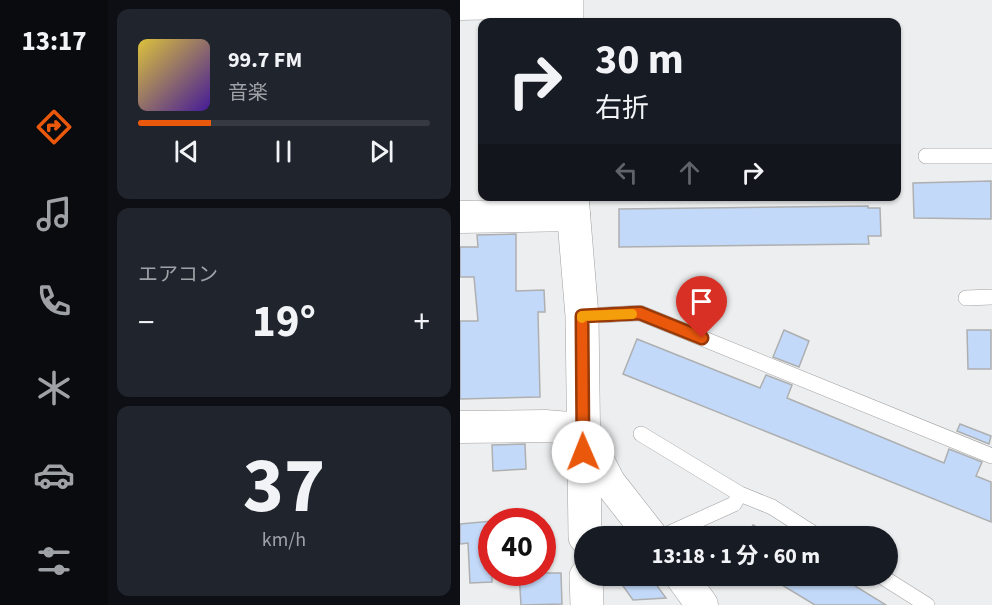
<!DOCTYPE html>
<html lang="ja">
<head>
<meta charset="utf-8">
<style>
  :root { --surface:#171b24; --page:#20242c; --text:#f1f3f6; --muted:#9ea1a6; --line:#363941; --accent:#ea580c }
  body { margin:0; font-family:"Source Sans 3","Noto Sans JP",sans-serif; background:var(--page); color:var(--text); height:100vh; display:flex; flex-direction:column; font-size:22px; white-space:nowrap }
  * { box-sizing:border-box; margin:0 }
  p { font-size:20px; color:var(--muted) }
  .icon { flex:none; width:33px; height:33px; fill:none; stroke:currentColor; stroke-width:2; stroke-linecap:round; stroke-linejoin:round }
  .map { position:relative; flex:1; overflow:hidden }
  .sheet { display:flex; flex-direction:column; gap:9px; padding:9px; background:#0d0f14; width:352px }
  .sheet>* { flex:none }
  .guide { position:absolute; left:18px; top:18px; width:423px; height:183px; border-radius:12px; box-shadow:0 2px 4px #0004; background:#171b24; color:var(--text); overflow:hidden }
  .speed { position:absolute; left:18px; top:508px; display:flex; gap:12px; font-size:30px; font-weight:700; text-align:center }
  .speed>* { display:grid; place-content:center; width:78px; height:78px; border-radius:50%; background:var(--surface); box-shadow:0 2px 4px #0004; line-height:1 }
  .speed .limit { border:9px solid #d22; background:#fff; color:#111 }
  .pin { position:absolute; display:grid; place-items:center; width:51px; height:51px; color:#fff; margin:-62px -26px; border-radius:50% 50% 50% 0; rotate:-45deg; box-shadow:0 0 6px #0007 }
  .pin .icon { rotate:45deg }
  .me { position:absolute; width:66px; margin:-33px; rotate:359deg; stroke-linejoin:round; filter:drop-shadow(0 0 4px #0008) }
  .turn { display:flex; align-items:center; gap:21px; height:126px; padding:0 18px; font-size:27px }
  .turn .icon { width:78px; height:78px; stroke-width:2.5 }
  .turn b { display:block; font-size:42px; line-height:51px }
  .lanes { display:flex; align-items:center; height:57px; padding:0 18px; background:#0003; justify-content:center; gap:30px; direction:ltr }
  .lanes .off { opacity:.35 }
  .big { font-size:45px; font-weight:700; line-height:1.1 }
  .sheet .widget { flex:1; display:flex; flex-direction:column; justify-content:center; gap:9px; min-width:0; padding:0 21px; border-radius:12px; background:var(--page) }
  .sheet .dial { align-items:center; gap:0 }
  .dial b { font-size:78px; line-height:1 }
  .song { display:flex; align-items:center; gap:18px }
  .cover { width:72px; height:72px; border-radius:9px; background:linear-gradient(135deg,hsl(50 70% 55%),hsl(260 70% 35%)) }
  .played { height:6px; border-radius:3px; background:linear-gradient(90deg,var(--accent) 25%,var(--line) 25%) }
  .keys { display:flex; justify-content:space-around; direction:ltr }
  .heat { display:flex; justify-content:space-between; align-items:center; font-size:33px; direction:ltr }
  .trip { position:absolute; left:114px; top:526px; width:324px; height:60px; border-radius:30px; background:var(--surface); box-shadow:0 2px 4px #0004; font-weight:700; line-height:60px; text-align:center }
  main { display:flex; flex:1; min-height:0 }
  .menu { display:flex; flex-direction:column; width:108px; justify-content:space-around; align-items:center; background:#090b0e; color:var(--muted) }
  .menu .icon { width:42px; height:42px }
  .menu .selected { color:var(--accent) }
  .menu b { font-size:27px; color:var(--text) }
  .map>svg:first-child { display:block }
  .building { fill:#c3d9f9; stroke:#aeafb0; stroke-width:1.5 }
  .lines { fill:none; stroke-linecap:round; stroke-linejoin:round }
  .lane-casing { stroke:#a1a1a2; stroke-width:16 }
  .street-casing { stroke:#a1a1a2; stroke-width:33 }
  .secondary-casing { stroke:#a1a1a2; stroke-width:34 }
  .lane { stroke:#fff; stroke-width:15 }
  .street { stroke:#fff; stroke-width:32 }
  .secondary { stroke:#fff; stroke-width:33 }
  .route-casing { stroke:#983908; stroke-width:15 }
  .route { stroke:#ea580c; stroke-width:10 }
  .slow { stroke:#f59e0b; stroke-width:10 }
</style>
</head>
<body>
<main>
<nav class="menu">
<b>13:17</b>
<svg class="icon selected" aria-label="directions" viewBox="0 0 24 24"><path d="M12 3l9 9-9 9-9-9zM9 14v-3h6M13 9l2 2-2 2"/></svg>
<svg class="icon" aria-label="music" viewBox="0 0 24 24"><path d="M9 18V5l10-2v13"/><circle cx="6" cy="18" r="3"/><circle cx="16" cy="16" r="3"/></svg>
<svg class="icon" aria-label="phone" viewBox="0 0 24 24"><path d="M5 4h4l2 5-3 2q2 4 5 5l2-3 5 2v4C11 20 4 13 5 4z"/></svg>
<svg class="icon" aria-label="climate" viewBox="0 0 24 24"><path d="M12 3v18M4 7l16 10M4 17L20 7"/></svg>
<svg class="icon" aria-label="car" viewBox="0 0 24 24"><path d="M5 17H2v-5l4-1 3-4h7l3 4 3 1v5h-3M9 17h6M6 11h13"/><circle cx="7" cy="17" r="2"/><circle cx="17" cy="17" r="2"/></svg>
<svg class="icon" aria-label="filters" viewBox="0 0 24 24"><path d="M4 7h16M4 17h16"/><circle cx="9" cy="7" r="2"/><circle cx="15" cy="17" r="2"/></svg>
</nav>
<section class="sheet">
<div class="widget">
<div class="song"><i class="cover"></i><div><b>99.7 FM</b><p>音楽</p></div></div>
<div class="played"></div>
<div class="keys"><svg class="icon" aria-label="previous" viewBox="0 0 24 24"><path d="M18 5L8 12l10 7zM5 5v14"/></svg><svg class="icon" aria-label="pause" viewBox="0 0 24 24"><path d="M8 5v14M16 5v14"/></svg><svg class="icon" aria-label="next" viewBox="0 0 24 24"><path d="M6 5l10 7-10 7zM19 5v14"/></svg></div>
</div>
<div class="widget"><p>エアコン</p>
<div class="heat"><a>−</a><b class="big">19°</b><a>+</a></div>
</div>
<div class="widget dial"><b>37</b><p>km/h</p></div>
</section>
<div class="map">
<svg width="532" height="605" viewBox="0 0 532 605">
  <rect width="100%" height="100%" fill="#edeeef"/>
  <path class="building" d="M 531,181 L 531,219 L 454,218 L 453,183 Z
    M 408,206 L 408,208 L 420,208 L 421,236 L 408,236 L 409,244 L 159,247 L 159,209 Z
    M 56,234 L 56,291 L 84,290 L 85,312 L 78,312 L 80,397 L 0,399 L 0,321 L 18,321 L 14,277 L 0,277 L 0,247 L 18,247 L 17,235 Z
    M 324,330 L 349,341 L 339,367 L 313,357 Z
    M 507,330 L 531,330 L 531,369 L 508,369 Z
    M 177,339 L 300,388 L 306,375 L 332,385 L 327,398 L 484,463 L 489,449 L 522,462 L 516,476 L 531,482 L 531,522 L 163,374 Z
    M 500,424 L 531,436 L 529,444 L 497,431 Z
    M 65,444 L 66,469 L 33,471 L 32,445 Z
    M 32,521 L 32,582 L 10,583 L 8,543 L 0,544 L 0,524 Z
    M 293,525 L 314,537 L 286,537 Z
    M 59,573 L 101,573 L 102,604 L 61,605 Z
    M 156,576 L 190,576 L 206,598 L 173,600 Z
    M 307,576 L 379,576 L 426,605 L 355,605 Z"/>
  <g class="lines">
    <defs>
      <path id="lane" d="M 466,156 L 532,156
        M 506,298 L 532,297
        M 122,316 L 180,313 L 532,456
        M 181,434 L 280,494 L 312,507 L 359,537
        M 201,537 L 274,504 L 280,494
        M 421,576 L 467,605"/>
      <path id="street" d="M 0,4 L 107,2
        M 0,217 L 114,215
        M 0,427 L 85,426 L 122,429 L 149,482 L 192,537
        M 221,576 L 242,605"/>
      <path id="secondary" d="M 107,0 L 107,22
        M 112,196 L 122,316 L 125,537
        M 126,576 L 127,605"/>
    </defs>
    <use href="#lane" class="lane-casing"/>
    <use href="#street" class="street-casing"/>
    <use href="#secondary" class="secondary-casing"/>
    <use href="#lane" class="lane"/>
    <use href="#street" class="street"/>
    <use href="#secondary" class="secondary"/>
  </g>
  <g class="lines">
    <defs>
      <path id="route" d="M 123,452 L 122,316 L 180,313 L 242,338"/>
    </defs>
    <use href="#route" class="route-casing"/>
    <use href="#route" class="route"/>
    <path class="slow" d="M 122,318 L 122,316 L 172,314"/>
  </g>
</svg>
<div class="speed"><div class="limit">40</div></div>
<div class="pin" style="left:242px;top:338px;background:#d93025"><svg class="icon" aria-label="arrive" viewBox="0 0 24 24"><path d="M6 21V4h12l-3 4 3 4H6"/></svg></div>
<svg class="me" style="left:123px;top:452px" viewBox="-20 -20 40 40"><circle r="19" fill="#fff"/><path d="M0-13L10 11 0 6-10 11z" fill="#ea580c"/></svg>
<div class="trip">13:18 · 1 分 · 60 m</div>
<div class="guide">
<div class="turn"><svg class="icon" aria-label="right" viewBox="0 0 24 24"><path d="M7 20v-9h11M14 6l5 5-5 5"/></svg><div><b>30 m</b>右折</div></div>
<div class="lanes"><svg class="icon off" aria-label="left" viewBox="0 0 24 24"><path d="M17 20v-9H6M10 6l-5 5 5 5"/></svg><svg class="icon off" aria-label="ahead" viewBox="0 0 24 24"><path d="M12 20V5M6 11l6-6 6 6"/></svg><svg class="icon" aria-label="right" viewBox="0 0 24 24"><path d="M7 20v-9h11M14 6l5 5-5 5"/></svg></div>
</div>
</div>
</main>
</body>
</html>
